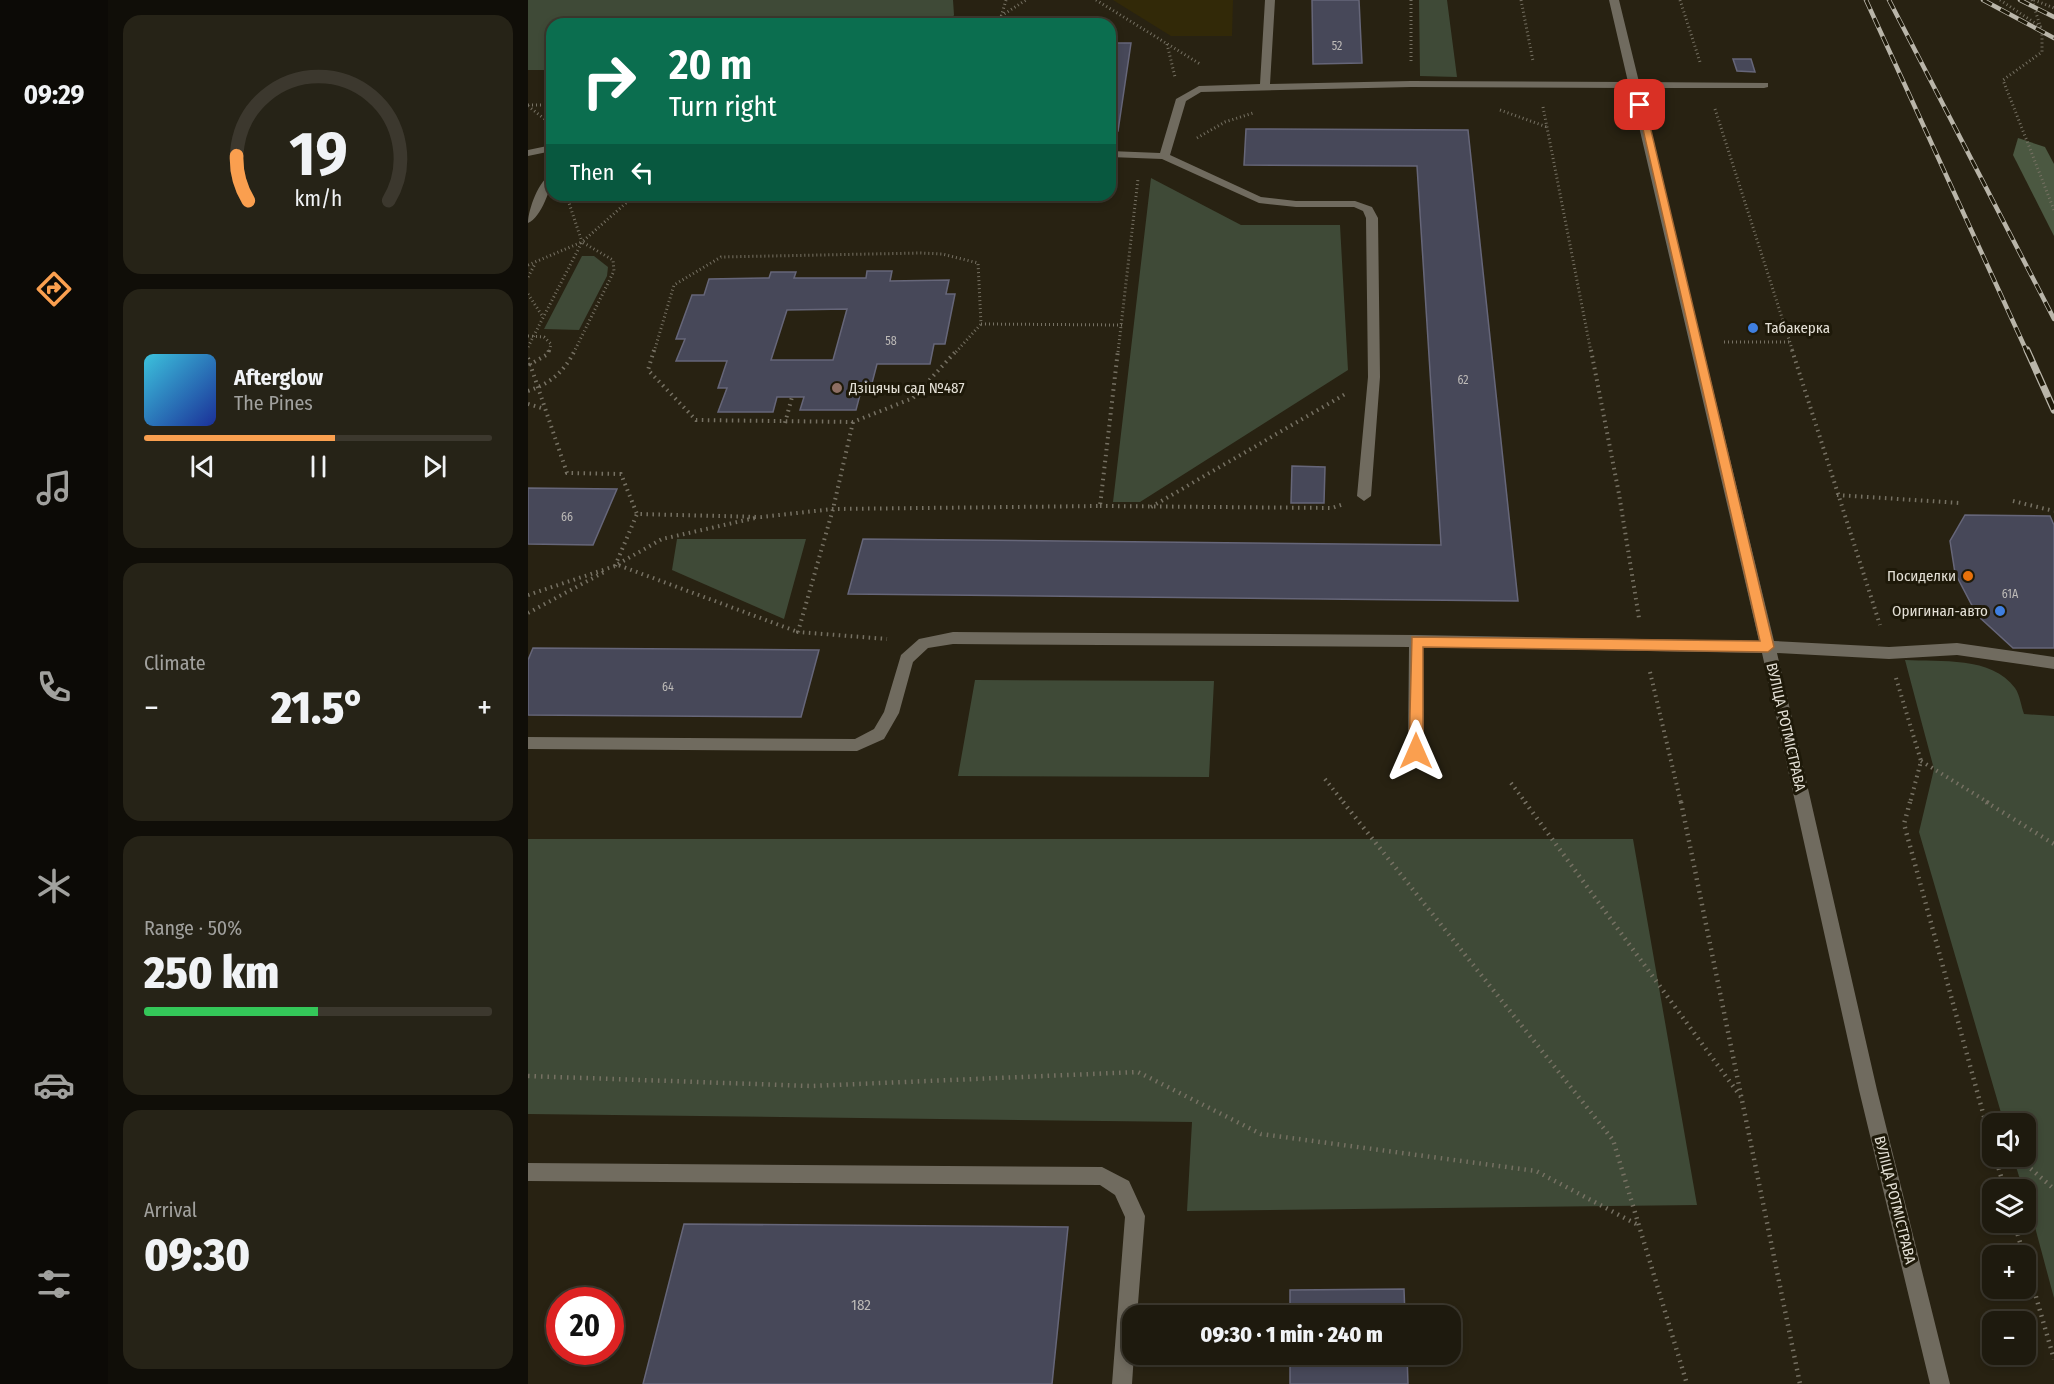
<!DOCTYPE html>
<html lang="en">
<head>
<meta charset="utf-8">
<style>
  :root { --surface:#1e1a0e; --page:#262317; --text:#f1f3f6; --muted:#a1a19e; --line:#3c382e; --accent:#fa9f4f }
  body { margin:0; font-family:"Fira Sans Condensed",sans-serif; background:var(--page); color:var(--text); height:100vh; display:flex; flex-direction:column; font-size:22px; white-space:nowrap }
  * { box-sizing:border-box; margin:0 }
  p { font-size:20px; color:var(--muted) }
  .icon { flex:none; width:33px; height:33px; fill:none; stroke:currentColor; stroke-width:2; stroke-linecap:round; stroke-linejoin:round }
  .map { position:relative; flex:1; overflow:hidden }
  .sheet { display:flex; flex-direction:column; gap:15px; padding:15px; background:#100e08; width:420px }
  .sheet>* { flex:none }
  .top-card { position:absolute; left:18px; top:18px; width:570px; height:183px; border-radius:18px; box-shadow:0 3px 9px #0003,0 0 0 2px var(--line); background:#0b6e4f; color:#fff; overflow:hidden }
  .controls { position:absolute; left:1454px; top:1113px; display:grid; gap:12px }
  .controls a { display:grid; place-items:center; width:54px; height:54px; border-radius:12px; background:var(--surface); box-shadow:0 3px 9px #0003,0 0 0 2px var(--line); font-size:30px }
  .speed { position:absolute; left:18px; top:1287px; display:flex; gap:12px; font-size:30px; font-weight:700; text-align:center }
  .speed>* { display:grid; place-content:center; width:78px; height:78px; border-radius:50%; background:var(--surface); box-shadow:0 3px 9px #0003,0 0 0 2px var(--line); line-height:1 }
  .speed .limit { border:9px solid #d22; background:#fff; color:#111 }
  .pin { position:absolute; display:grid; place-items:center; width:51px; height:51px; color:#fff; margin:-26px; border-radius:12px; box-shadow:0 3px 9px #0006 }
  .me { position:absolute; width:66px; margin:-33px; rotate:0deg; stroke-linejoin:round; filter:drop-shadow(0 0 4px #0008) }
  .turn { display:flex; align-items:center; gap:21px; height:126px; padding:0 24px; font-size:27px }
  .turn .icon { width:78px; height:78px; stroke-width:2.5 }
  .turn b { display:block; font-size:42px; line-height:51px }
  .then { display:flex; align-items:center; height:57px; padding:0 24px; background:#0003; gap:12px; font-size:22px }
  .big { font-size:45px; font-weight:800; line-height:1.1 }
  .sheet .tile { flex:1; display:flex; flex-direction:column; justify-content:center; gap:9px; min-width:0; padding:0 21px; border-radius:18px; background:var(--page) }
  .sheet .dial { align-items:center; gap:0 }
  .dial svg { height:156px; overflow:visible; fill:none; stroke:var(--line); stroke-width:7; stroke-linecap:round; text-anchor:middle }
  .dial text { fill:var(--text); stroke:none }
  .song { display:flex; align-items:center; gap:18px }
  .cover { width:72px; height:72px; border-radius:9px; background:linear-gradient(135deg,hsl(190 70% 55%),hsl(230 70% 35%)) }
  .played { height:6px; border-radius:3px; background:linear-gradient(90deg,var(--accent) 55%,var(--line) 55%) }
  .keys { display:flex; justify-content:space-around; direction:ltr }
  .heat { display:flex; justify-content:space-between; align-items:center; font-size:33px; direction:ltr }
  .charge { height:9px; border-radius:4px; background:linear-gradient(90deg,#34c759 50%,var(--line) 0) }
  .trip { position:absolute; left:594px; top:1305px; width:339px; height:60px; border-radius:18px; background:var(--surface); box-shadow:0 3px 9px #0003,0 0 0 2px var(--line); font-weight:800; line-height:60px; text-align:center }
  main { display:flex; flex:1; min-height:0 }
  .tab-bar { display:flex; flex-direction:column; width:108px; justify-content:space-around; align-items:center; background:#0c0a06; color:var(--muted) }
  .tab-bar .icon { width:42px; height:42px }
  .tab-bar .selected { color:var(--accent) }
  .tab-bar b { font-size:27px; color:var(--text) }
  .map>svg:first-child { display:block }
  .green { fill:#3f4a37 }
  .forest { fill:#4b5841 }
  .sand { fill:#322908 }
  .building { fill:#474859; stroke:#666679; stroke-width:1.5; fill-rule:evenodd }
  .lines { fill:none; stroke-linecap:round; stroke-linejoin:round }
  .path-far2 { stroke:#767163; stroke-width:3; stroke-dasharray:1 3; stroke-linecap:butt }
  .path-far1 { stroke:#767163; stroke-width:4; stroke-dasharray:1.5 4.5; stroke-linecap:butt }
  .path { stroke:#767163; stroke-width:4.5; stroke-dasharray:1.5 5; stroke-linecap:butt }
  .minor { fill:#706b5f; fill-rule:evenodd }
  .rail-far1-casing { stroke:#b9b5a9; stroke-width:4.5 }
  .rail-casing { stroke:#b9b5a9; stroke-width:7 }
  .rail-far1 { stroke:#1e1909; stroke-width:3; stroke-dasharray:10; stroke-linecap:butt }
  .rail { stroke:#1e1909; stroke-width:4.5; stroke-dasharray:13; stroke-linecap:butt }
  .route { fill:#fa9f4f; stroke:#a26733; stroke-width:1.5 }
  .shop-dot { fill:#3f7fe0; stroke:#1e1909; stroke-width:2 }
  .education-dot { fill:#8d6e63; stroke:#1e1909; stroke-width:2 }
  .food-dot { fill:#e8710a; stroke:#1e1909; stroke-width:2 }
  .labels { text-anchor:middle; stroke-width:6; stroke-linejoin:round; paint-order:stroke }
  .number-label { font-size:12px; fill:#bdbab7 }
  .poi-label { font-size:15px; fill:#e4e0d6; stroke:#1e1909; text-anchor:start }
  .street-label { font-size:15px; fill:#e4e0d6; stroke:#1e1909 }
  .near-number-label { font-size:15px; fill:#bdbab7 }
</style>
</head>
<body>
<main>
<nav class="tab-bar">
<b>09:29</b>
<svg class="icon selected" aria-label="directions" viewBox="0 0 24 24"><path d="M12 3l9 9-9 9-9-9zM9 14v-3h6M13 9l2 2-2 2"/></svg>
<svg class="icon" aria-label="music" viewBox="0 0 24 24"><path d="M9 18V5l10-2v13"/><circle cx="6" cy="18" r="3"/><circle cx="16" cy="16" r="3"/></svg>
<svg class="icon" aria-label="phone" viewBox="0 0 24 24"><path d="M5 4h4l2 5-3 2q2 4 5 5l2-3 5 2v4C11 20 4 13 5 4z"/></svg>
<svg class="icon" aria-label="climate" viewBox="0 0 24 24"><path d="M12 3v18M4 7l16 10M4 17L20 7"/></svg>
<svg class="icon" aria-label="car" viewBox="0 0 24 24"><path d="M5 17H2v-5l4-1 3-4h7l3 4 3 1v5h-3M9 17h6M6 11h13"/><circle cx="7" cy="17" r="2"/><circle cx="17" cy="17" r="2"/></svg>
<svg class="icon" aria-label="filters" viewBox="0 0 24 24"><path d="M4 7h16M4 17h16"/><circle cx="9" cy="7" r="2"/><circle cx="15" cy="17" r="2"/></svg>
</nav>
<section class="sheet">
<div class="tile dial"><svg viewBox="0 0 100 80">
<path d="M14 69A42 42 0 1 1 86 69"/>
<path d="M14 69A42 42 0 0 1 8 46" stroke="#fa9f4f"/>
<text x="50" y="56" font-size="32" font-weight="700">19</text>
<text x="50" y="72" font-size="11">km/h</text>
</svg></div>
<div class="tile">
<div class="song"><i class="cover"></i><div><b>Afterglow</b><p>The Pines</p></div></div>
<div class="played"></div>
<div class="keys"><svg class="icon" aria-label="previous" viewBox="0 0 24 24"><path d="M18 5L8 12l10 7zM5 5v14"/></svg><svg class="icon" aria-label="pause" viewBox="0 0 24 24"><path d="M8 5v14M16 5v14"/></svg><svg class="icon" aria-label="next" viewBox="0 0 24 24"><path d="M6 5l10 7-10 7zM19 5v14"/></svg></div>
</div>
<div class="tile"><p>Climate</p>
<div class="heat"><a>−</a><b class="big">21.5°</b><a>+</a></div>
</div>
<div class="tile"><p>Range · 50%</p><b class="big">250 km</b><div class="charge"></div></div>
<div class="tile"><p>Arrival</p><b class="big">09:30</b></div>
</section>
<div class="map">
<svg width="1526" height="1384" viewBox="0 0 1526 1384">
  <rect width="100%" height="100%" fill="#282212"/>
  <path class="green" d="M 0,0 L 425,0 L 426,15 L 421,24 L 24,24 L 24,70 L 0,70 Z
    M 891,0 L 919,0 L 929,77 L 892,76 Z
    M 623,178 L 713,225 L 812,225 L 820,370 L 612,502 L 585,502 Z
    M 54,256 L 66,256 L 80,267 L 79,276 L 51,330 L 16,329 Z
    M 149,539 L 278,539 L 256,619 L 144,570 Z
    M 1377,660 C 1412,662 1464,656 1487,688 C 1492,695 1493,706 1496,714 L 1526,716 L 1526,1298 L 1497,1190 L 1495,1189 L 1485,1157 L 1497,1156 L 1497,1124 L 1476,1123 L 1391,832 L 1406,769 Z
    M 447,680 L 686,681 L 681,777 L 430,776 Z
    M 0,839 L 1105,839 L 1169,1205 L 659,1211 L 664,1122 L 0,1114 Z"/>
  <path class="forest" d="M 1490,138 L 1517,147 L 1526,164 L 1526,236 L 1485,155 Z"/>
  <path class="sand" d="M 585,0 L 705,0 L 704,36 L 643,36 Z"/>
  <path class="building" d="M 784,0 L 831,0 L 834,63 L 785,64 Z
    M 582,43 L 603,43 L 590,131 L 582,131 Z
    M 1205,59 L 1223,59 L 1227,72 L 1209,71 Z
    M 718,129 L 940,130 L 990,601 L 320,594 L 335,539 L 913,545 L 889,166 L 716,165 Z
    M 339,271 L 364,271 L 362,281 L 421,280 L 418,294 L 427,294 L 417,344 L 406,344 L 402,364 L 349,364 L 343,387 L 334,387 L 328,410 L 272,410 L 276,397 L 249,397 L 245,412 L 190,412 L 199,388 L 190,388 L 199,361 L 148,361 L 157,339 L 148,339 L 164,295 L 176,295 L 181,279 L 241,278 L 243,272 L 268,272 L 266,278 L 338,278 ZM 319,309 L 305,360 L 243,360 L 259,310 Z
    M 764,466 L 797,467 L 796,503 L 763,503 Z
    M 0,488 L 89,489 L 65,545 L 0,544 Z
    M 1437,515 L 1522,516 L 1526,525 L 1526,648 L 1485,648 L 1449,615 L 1427,573 L 1422,541 Z
    M 5,648 L 291,650 L 273,717 L 0,715 L 0,660 Z
    M 156,1224 L 540,1227 L 524,1384 L 115,1384 Z
    M 876,1289 L 877,1316 L 762,1316 L 762,1290 Z
    M 762,1354 L 879,1354 L 880,1384 L 762,1384 Z"/>
  <g class="lines">
    <path class="path-far2" d="M 568,0 L 672,64
      M 883,0 L 883,62
      M 993,0 L 1005,61
      M 1152,0 L 1172,62
      M 1472,0 L 1513,27
      M 1504,0 L 1514,32 L 1514,52 L 1475,80 L 1526,210
      M 1506,0 L 1526,8
      M 473,16 L 498,0
      M 471,24 L 478,0
      M 639,44 L 647,77
      M 0,105 L 24,105
      M 0,106 L 23,124
      M 1015,107 L 1063,352
      M 1187,109 L 1265,352
      M 972,110 L 1019,127
      M 669,138 L 697,122 L 725,113
      M 40,200 L 54,242
      M 0,265 L 54,242 L 85,260 L 86,271 L 46,352
      M 0,277 L 7,264
      M 0,294 L 15,317
      M 453,324 L 594,325
      M 0,336 L 16,337 L 23,344 L 21,352
      M 1196,342 L 1261,342
      M 0,347 L 54,242 L 107,195
      M 126,352 L 146,285 L 193,257 L 393,253 L 414,254 L 450,263 L 453,324
      M 428,352 L 453,324
      M 590,352 L 610,179"/>
    <path class="path-far1" d="M 126,350 L 120,370 L 168,420 L 325,422 L 385,398 L 429,350
      M 1063,350 L 1091,494 L 1111,618
      M 1264,350 L 1352,625
      M 0,358 L 39,473 L 93,474 L 109,514 L 233,517 L 305,509 L 572,506 L 590,350
      M 1,365 L 20,354 L 21,350
      M 0,391 C 23,383 36,372 47,350
      M 0,404 L 17,409
      M 325,422 L 305,509 L 270,632 L 359,639
      M 257,423 L 264,397
      M 1309,495 L 1432,503
      M 1485,501 L 1526,511
      M 572,506 L 804,508 L 816,504
      M 623,507 L 819,393
      M 90,564 L 134,539 L 227,518
      M 87,566 L 109,514
      M 0,595 L 90,565 L 270,632
      M 0,613 L 78,571
      M 1122,672 L 1153,803
      M 1368,678 L 1393,761 L 1382,803
      M 1393,761 L 1461,803
      M 797,779 L 816,803
      M 983,783 L 998,803"/>
    <path class="path" d="M 815,802 L 1085,1140 L 1159,1384
      M 997,802 L 1213,1097
      M 1153,802 L 1272,1384
      M 1382,802 L 1376,824 L 1464,1146
      M 1458,802 L 1526,844
      M 0,1076 L 283,1086 L 610,1072 L 733,1134 L 1008,1171 L 1110,1225
      M 1467,1156 L 1477,1190
      M 1488,1156 L 1526,1189
      M 1486,1222 L 1496,1256
      M 1497,1259 L 1526,1359"/>
    <path class="minor" d="M 737,0 L 747,0 L 742,84 L 883,81 L 1100,82 L 1081,0 L 1091,0 L 1111,82 L 1240,83 L 1240,87 L 1236,88 L 1112,88 L 1246,641 L 1361,647 L 1429,643 L 1526,657 L 1526,669 L 1429,655 L 1361,659 L 1249,653 L 1349,1090 L 1422,1384 L 1402,1384 L 1331,1090 L 1234,653 L 895,647 L 896,751 L 893,756 L 888,758 L 883,756 L 880,751 L 881,647 L 425,644 L 400,648 L 385,662 L 371,713 L 356,739 L 329,751 L 0,749 L 0,737 L 327,739 L 346,729 L 356,712 L 373,655 L 391,639 L 425,632 L 888,635 L 1231,641 L 1102,88 L 883,87 L 673,92 L 658,101 L 642,155 L 733,197 L 768,201 L 827,201 L 844,207 L 850,218 L 852,377 L 843,496 L 836,501 L 829,496 L 840,377 L 838,218 L 835,211 L 826,207 L 768,207 L 731,203 L 634,159 L 582,157 L 582,151 L 632,153 L 648,99 L 671,86 L 732,84 Z
      M 24,145 L 24,151 L 0,156 L 0,150 Z
      M 24,174 C 24,187 13,218 0,223 C 0,210 11,179 24,174 Z
      M 0,1163 L 574,1167 L 601,1181 L 617,1216 L 609,1316 L 604,1316 L 604,1354 L 606,1354 L 604,1384 L 584,1384 L 597,1217 L 587,1195 L 572,1185 L 0,1181 Z"/>
    <defs>
      <path id="rail-far1" d="M 1338,0 L 1499,352
        M 1361,0 L 1526,319
        M 1455,0 L 1526,38
        M 1492,0 L 1526,17"/>
      <path id="rail" d="M 1499,350 L 1526,410"/>
    </defs>
    <use href="#rail-far1" class="rail-far1-casing"/>
    <use href="#rail" class="rail-casing"/>
    <use href="#rail-far1" class="rail-far1"/>
    <use href="#rail" class="rail"/>
  </g>
  <path class="route" d="M 1109,103 L 1117,105 L 1246,647 L 1240,652 L 895,647 L 895,751 L 888,757 L 881,751 L 884,637 L 1232,641 Z"/>
  <g class="shop-dot">
    <circle cx="1225" cy="328" r="6"/>
    <circle cx="1472" cy="611" r="6"/>
  </g>
  <circle class="education-dot" cx="309" cy="388" r="6"/>
  <circle class="food-dot" cx="1440" cy="576" r="6"/>
  <g class="labels">
    <g class="number-label">
      <text x="809" y="50">52</text>
      <text x="363" y="345">58</text>
      <text x="935" y="384">62</text>
      <text x="39" y="521">66</text>
      <text x="1482" y="598">61А</text>
      <text x="140" y="691">64</text>
    </g>
    <g class="poi-label">
      <text x="1237" y="333">Табакерка</text>
      <text x="321" y="393">Дзіцячы сад №487</text>
      <text x="1428" y="581" text-anchor="end">Посиделки</text>
      <text x="1460" y="616" text-anchor="end">Оригинал-авто</text>
    </g>
    <g class="street-label">
      <text transform="translate(1258 727) rotate(77)" y="5">ВУЛІЦА РОТМІСТРАВА</text>
      <text transform="translate(1367 1200) rotate(76)" y="5">ВУЛІЦА РОТМІСТРАВА</text>
    </g>
    <g class="near-number-label">
      <text x="333" y="1310">182</text>
    </g>
  </g>
</svg>
<div class="controls">
<a><svg class="icon" aria-label="sound" viewBox="0 0 24 24"><path d="M4 9h4l5-4v14l-5-4H4zM17 9q2 3 0 6"/></svg></a>
<a><svg class="icon" aria-label="layers" viewBox="0 0 24 24"><path d="M12 4l9 5-9 5-9-5zM3 14l9 5 9-5"/></svg></a>
<a>+</a>
<a>−</a>
</div>
<div class="speed"><div class="limit">20</div></div>
<div class="pin" style="left:1112px;top:105px;background:#d93025"><svg class="icon" aria-label="arrive" viewBox="0 0 24 24"><path d="M6 21V4h12l-3 4 3 4H6"/></svg></div>
<svg class="me" style="left:888px;top:751px" viewBox="-20 -20 40 40"><path d="M0-17L14 15 0 8-14 15z" fill="#fa9f4f" stroke="#fff" stroke-width="4"/></svg>
<div class="trip">09:30 · 1 min · 240 m</div>
<div class="top-card">
<div class="turn"><svg class="icon" aria-label="right" viewBox="0 0 24 24"><path d="M7 20v-9h11M14 6l5 5-5 5"/></svg><div><b>20 m</b>Turn right</div></div>
<div class="then">Then<svg class="icon" aria-label="left" viewBox="0 0 24 24"><path d="M17 20v-9H6M10 6l-5 5 5 5"/></svg></div>
</div>
</div>
</main>
</body>
</html>
